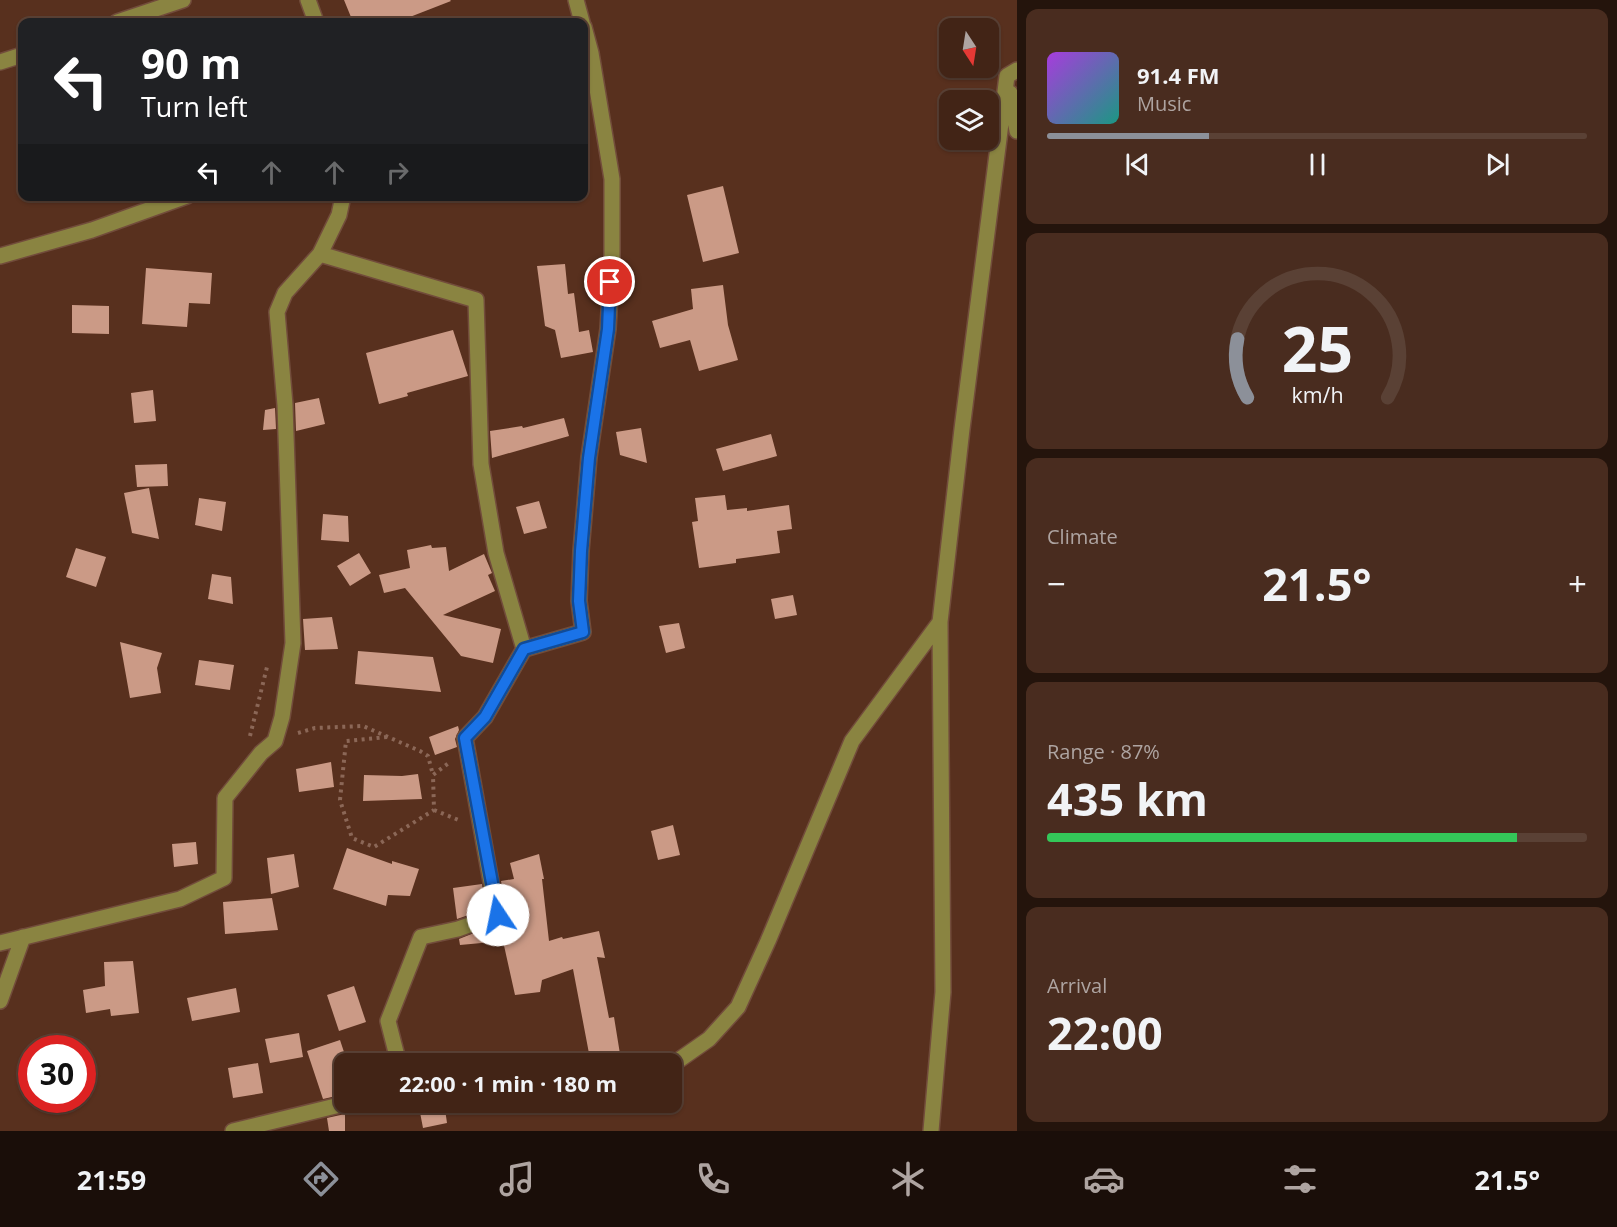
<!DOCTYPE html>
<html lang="en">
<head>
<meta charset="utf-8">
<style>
  :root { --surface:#422416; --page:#492c1f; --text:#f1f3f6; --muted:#aea4a1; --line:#5a4135; --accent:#8c9099 }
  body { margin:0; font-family:"Open Sans",sans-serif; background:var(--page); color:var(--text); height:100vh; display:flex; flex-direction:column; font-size:22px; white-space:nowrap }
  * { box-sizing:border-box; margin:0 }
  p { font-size:20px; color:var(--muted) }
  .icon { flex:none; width:33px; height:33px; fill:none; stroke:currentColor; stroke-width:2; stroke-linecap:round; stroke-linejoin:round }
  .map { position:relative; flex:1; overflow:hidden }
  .drawer { display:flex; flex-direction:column; gap:9px; padding:9px; background:#24140c; width:600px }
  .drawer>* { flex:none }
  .top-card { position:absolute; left:18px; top:18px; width:570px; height:183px; border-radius:12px; box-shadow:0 2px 4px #0004,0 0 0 2px var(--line); background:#202124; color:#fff; overflow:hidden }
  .needle { width:39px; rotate:168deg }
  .tools { position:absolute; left:939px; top:18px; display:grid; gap:12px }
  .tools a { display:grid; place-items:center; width:60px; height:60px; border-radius:12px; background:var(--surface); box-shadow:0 2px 4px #0004,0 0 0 2px var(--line); font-size:30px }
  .speed { position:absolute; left:18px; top:1035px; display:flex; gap:12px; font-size:30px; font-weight:700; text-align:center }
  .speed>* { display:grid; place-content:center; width:78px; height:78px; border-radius:50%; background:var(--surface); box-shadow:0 2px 4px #0004,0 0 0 2px var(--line); line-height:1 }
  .speed .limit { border:9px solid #d22; background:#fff; color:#111 }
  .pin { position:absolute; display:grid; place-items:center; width:51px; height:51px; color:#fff; margin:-26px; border:3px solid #fff; border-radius:50%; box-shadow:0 2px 6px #0007 }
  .me { position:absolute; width:66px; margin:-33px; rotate:349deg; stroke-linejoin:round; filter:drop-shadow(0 0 4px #0008) }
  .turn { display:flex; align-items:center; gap:21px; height:126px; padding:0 24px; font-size:27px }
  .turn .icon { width:78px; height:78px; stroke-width:2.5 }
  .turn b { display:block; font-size:42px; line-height:51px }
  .lanes { display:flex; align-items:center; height:57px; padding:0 24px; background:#0003; justify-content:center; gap:30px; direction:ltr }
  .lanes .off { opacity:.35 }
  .big { font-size:45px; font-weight:700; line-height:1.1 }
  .drawer .card { flex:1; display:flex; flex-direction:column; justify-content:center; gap:9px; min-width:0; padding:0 21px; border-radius:12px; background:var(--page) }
  .drawer .dial { align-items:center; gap:0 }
  .dial svg { height:156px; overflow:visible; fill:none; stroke:var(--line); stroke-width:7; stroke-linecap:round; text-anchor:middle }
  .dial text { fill:var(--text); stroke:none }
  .song { display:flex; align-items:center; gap:18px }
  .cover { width:72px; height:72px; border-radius:9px; background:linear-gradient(135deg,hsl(280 70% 55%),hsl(170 70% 35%)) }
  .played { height:6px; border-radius:3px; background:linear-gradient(90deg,var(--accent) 30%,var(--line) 30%) }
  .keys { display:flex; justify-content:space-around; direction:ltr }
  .heat { display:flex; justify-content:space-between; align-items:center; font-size:33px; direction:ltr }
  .charge { height:9px; border-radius:4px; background:linear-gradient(90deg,#34c759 87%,var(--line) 0) }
  .trip { position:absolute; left:334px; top:1053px; width:348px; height:60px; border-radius:12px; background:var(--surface); box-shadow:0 2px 4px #0004,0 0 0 2px var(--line); font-weight:700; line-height:60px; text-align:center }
  .dock { display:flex; height:96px; justify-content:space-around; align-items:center; background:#1a0e09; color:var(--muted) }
  .dock .icon { width:42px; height:42px }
  .dock .on { color:var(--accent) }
  .dock b { font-size:27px; color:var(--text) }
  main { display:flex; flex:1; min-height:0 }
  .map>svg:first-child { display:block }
  .building { fill:#cb9a86 }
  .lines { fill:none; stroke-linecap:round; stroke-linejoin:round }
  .minor-casing { stroke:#724c3b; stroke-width:18 }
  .path { stroke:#8b6757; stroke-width:4; stroke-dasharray:3 4.5; stroke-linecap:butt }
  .minor { stroke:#8a8441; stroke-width:15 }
  .route-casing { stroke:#114b97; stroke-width:15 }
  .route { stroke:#1a73e8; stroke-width:10 }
</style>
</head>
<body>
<main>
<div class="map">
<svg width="1017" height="1131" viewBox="0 0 1017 1131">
  <rect width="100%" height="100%" fill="#58301e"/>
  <path class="building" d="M 344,0 L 450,0 L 451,1 L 397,22 L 353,22 Z
    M 723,186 L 739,253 L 703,262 L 687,195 Z
    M 565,264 L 568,294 L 574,293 L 579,332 L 589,330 L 593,352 L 561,358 L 555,330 L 545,326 L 537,266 Z
    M 146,268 L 212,273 L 210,304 L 189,303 L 187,327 L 142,324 Z
    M 723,285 L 728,325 L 738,360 L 699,371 L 690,340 L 660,348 L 652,321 L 693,309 L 691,289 Z
    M 72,305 L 109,306 L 109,334 L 72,333 Z
    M 453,330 L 468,376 L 407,393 L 408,396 L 379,404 L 366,353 Z
    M 153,390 L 156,421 L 134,423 L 131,393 Z
    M 319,398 L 325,424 L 296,431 L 295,403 Z
    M 275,408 L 276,429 L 263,430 L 265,410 Z
    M 564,418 L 569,436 L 492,458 L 490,431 L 522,426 L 523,428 Z
    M 641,428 L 647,463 L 620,455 L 616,432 Z
    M 771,434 L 777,456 L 723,471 L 716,449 Z
    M 167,464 L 168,486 L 137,487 L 135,465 Z
    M 149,488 L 159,539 L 132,533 L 124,493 Z
    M 725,495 L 727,510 L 747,508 L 747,511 L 789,505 L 792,529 L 777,531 L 780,553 L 736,559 L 736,563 L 699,568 L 692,522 L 698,521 L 695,498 Z
    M 199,498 L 226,502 L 222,531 L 195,525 Z
    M 539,501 L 547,528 L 524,534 L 516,507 Z
    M 323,514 L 348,516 L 349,542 L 321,540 Z
    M 431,545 L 432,548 L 446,547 L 449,571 L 484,554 L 492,573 L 488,575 L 495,591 L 443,615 L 501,629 L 493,663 L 461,656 L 405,588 L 384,593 L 379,575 L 410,568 L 407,550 Z
    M 76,548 L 106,557 L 96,587 L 66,577 Z
    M 359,553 L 371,573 L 350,586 L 337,566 Z
    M 212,574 L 231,577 L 233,604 L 208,599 Z
    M 793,595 L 797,615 L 775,619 L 771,599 Z
    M 332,617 L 338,649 L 305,650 L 303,619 Z
    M 679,623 L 685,648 L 666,653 L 659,626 Z
    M 120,642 L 162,653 L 157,668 L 161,693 L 130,698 Z
    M 358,651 L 433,657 L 441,692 L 355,684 Z
    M 199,660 L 234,665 L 230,690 L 195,685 Z
    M 458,726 L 459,730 L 455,739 L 457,747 L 435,755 L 429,737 Z
    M 331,762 L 334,787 L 299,792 L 296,769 Z
    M 418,774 L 422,799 L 363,801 L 364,775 L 402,776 Z
    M 673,825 L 680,855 L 658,860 L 651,831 Z
    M 196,842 L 198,864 L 174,867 L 172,844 Z
    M 347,848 L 392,864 L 392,861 L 419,869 L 410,896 L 388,895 L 386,906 L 333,889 Z
    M 294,854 L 299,887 L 271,894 L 267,858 Z
    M 539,854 L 544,879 L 542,879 L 549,941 L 562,937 L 563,939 L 599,931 L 605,958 L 597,957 L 609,1018 L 614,1017 L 620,1054 L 605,1064 L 591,1064 L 573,969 L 542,980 L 540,992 L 515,995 L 503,941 L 460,945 L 459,939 L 504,921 L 507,913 L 501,881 L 514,879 L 510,863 Z
    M 482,884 L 486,909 L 457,919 L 453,888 Z
    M 272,898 L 278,930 L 225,934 L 223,902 Z
    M 133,961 L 139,1013 L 111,1016 L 110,1009 L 86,1013 L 83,990 L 105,986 L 104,962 Z
    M 354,986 L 366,1022 L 339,1031 L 327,995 Z
    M 236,988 L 240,1012 L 192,1021 L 187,998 Z
    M 299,1033 L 303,1057 L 270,1063 L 265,1039 Z
    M 340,1040 L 345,1055 L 345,1094 L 323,1099 L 307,1051 Z
    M 258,1063 L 263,1093 L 233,1098 L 228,1068 Z
    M 418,1102 L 444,1102 L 447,1123 L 423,1128 Z
    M 345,1114 L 345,1131 L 329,1131 L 327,1118 Z"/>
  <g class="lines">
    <defs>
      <path id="minor" d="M 308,0 L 316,22
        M 576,0 L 582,22
        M 117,22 L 183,0
        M 0,62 L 22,55
        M 1010,93 L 1017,131
        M 320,254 L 476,300 L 481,464 L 496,553 L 524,649 L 485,717 L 465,738 L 497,915 L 458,929 L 421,937 L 388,1021 L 399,1064
        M 0,256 L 92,230 L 187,196
        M 524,649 L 583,632 L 579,601 L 581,551 L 589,457 L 608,329 L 612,259 L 612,179 L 591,53 L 584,27
        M 0,943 L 180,899 L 224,878 L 225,798 L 261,753 L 275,741 L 282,717 L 293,643 L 285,405 L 277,312 L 285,293 L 320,254 L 339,215 L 343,196
        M 0,1001 L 23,937
        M 663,1064 L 679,1060 L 709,1039 L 738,1007 L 768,941 L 852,741 L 940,622 L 962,429 L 1007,76 L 1017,70
        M 233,1131 L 352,1102
        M 931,1131 L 943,992 L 940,622"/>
    </defs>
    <use href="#minor" class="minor-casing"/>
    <path class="path" d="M 298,733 L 315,728 L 363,726 L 420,751 L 428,756 L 433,775 L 450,762
      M 250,736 L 267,667
      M 387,737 L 346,741 L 340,800 L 352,838 L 374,847 L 434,810 L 433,775
      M 434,810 L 461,821"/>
    <use href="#minor" class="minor"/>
  </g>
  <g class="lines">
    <defs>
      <path id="route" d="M 498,915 L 465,738 L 485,717 L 524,649 L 583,632 L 579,601 L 581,551 L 589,458 L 608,329 L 610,282"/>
    </defs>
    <use href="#route" class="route-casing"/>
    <use href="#route" class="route"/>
  </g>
</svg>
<div class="tools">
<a><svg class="needle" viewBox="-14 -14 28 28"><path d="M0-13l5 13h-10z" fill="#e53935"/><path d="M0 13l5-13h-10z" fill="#aea4a1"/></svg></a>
<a><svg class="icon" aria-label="layers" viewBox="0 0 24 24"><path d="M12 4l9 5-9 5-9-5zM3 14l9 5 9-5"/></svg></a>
</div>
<div class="speed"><div class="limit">30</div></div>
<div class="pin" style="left:610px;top:282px;background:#d93025"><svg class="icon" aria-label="arrive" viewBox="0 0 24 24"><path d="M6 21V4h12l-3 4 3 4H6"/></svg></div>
<svg class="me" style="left:498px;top:915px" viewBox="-20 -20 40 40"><circle r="19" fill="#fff"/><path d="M0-13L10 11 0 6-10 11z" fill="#1a73e8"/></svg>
<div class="trip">22:00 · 1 min · 180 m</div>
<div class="top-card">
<div class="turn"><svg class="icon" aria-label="left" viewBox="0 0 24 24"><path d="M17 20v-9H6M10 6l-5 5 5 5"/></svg><div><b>90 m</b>Turn left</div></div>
<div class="lanes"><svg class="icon" aria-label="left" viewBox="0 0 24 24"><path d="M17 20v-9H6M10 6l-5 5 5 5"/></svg><svg class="icon off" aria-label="ahead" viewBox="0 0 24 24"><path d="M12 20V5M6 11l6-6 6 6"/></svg><svg class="icon off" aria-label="ahead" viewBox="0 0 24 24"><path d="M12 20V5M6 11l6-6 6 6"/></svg><svg class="icon off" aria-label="right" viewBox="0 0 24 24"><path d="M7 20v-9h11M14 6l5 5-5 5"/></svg></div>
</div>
</div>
<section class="drawer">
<div class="card">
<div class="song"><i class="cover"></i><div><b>91.4 FM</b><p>Music</p></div></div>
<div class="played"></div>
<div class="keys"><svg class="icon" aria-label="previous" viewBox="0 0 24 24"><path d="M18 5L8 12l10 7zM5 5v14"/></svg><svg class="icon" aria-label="pause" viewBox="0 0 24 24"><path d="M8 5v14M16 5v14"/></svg><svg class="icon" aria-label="next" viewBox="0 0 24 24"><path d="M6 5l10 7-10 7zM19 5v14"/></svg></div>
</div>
<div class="card dial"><svg viewBox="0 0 100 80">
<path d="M14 69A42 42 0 1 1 86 69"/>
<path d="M14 69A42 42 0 0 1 9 39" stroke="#8c9099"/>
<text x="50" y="56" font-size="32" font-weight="700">25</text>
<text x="50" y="72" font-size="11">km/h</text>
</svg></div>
<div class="card"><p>Climate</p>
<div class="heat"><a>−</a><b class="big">21.5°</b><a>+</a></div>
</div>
<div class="card"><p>Range · 87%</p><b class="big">435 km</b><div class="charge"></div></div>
<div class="card"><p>Arrival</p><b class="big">22:00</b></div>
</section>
</main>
<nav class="dock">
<b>21:59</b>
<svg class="icon on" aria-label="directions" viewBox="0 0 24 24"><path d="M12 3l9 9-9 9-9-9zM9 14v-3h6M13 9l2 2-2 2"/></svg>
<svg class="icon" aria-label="music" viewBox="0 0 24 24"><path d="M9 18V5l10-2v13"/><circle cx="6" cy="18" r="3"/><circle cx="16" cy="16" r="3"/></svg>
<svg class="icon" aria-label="phone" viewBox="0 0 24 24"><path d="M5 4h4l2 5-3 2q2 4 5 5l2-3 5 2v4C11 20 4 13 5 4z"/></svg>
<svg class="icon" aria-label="climate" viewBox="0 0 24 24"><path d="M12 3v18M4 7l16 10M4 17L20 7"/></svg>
<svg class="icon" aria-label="car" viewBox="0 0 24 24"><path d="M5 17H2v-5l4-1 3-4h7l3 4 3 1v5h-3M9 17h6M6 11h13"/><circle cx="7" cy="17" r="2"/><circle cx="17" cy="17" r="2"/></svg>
<svg class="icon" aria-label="filters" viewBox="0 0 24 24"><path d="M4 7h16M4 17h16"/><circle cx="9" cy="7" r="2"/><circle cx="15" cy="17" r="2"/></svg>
<b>21.5°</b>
</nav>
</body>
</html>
